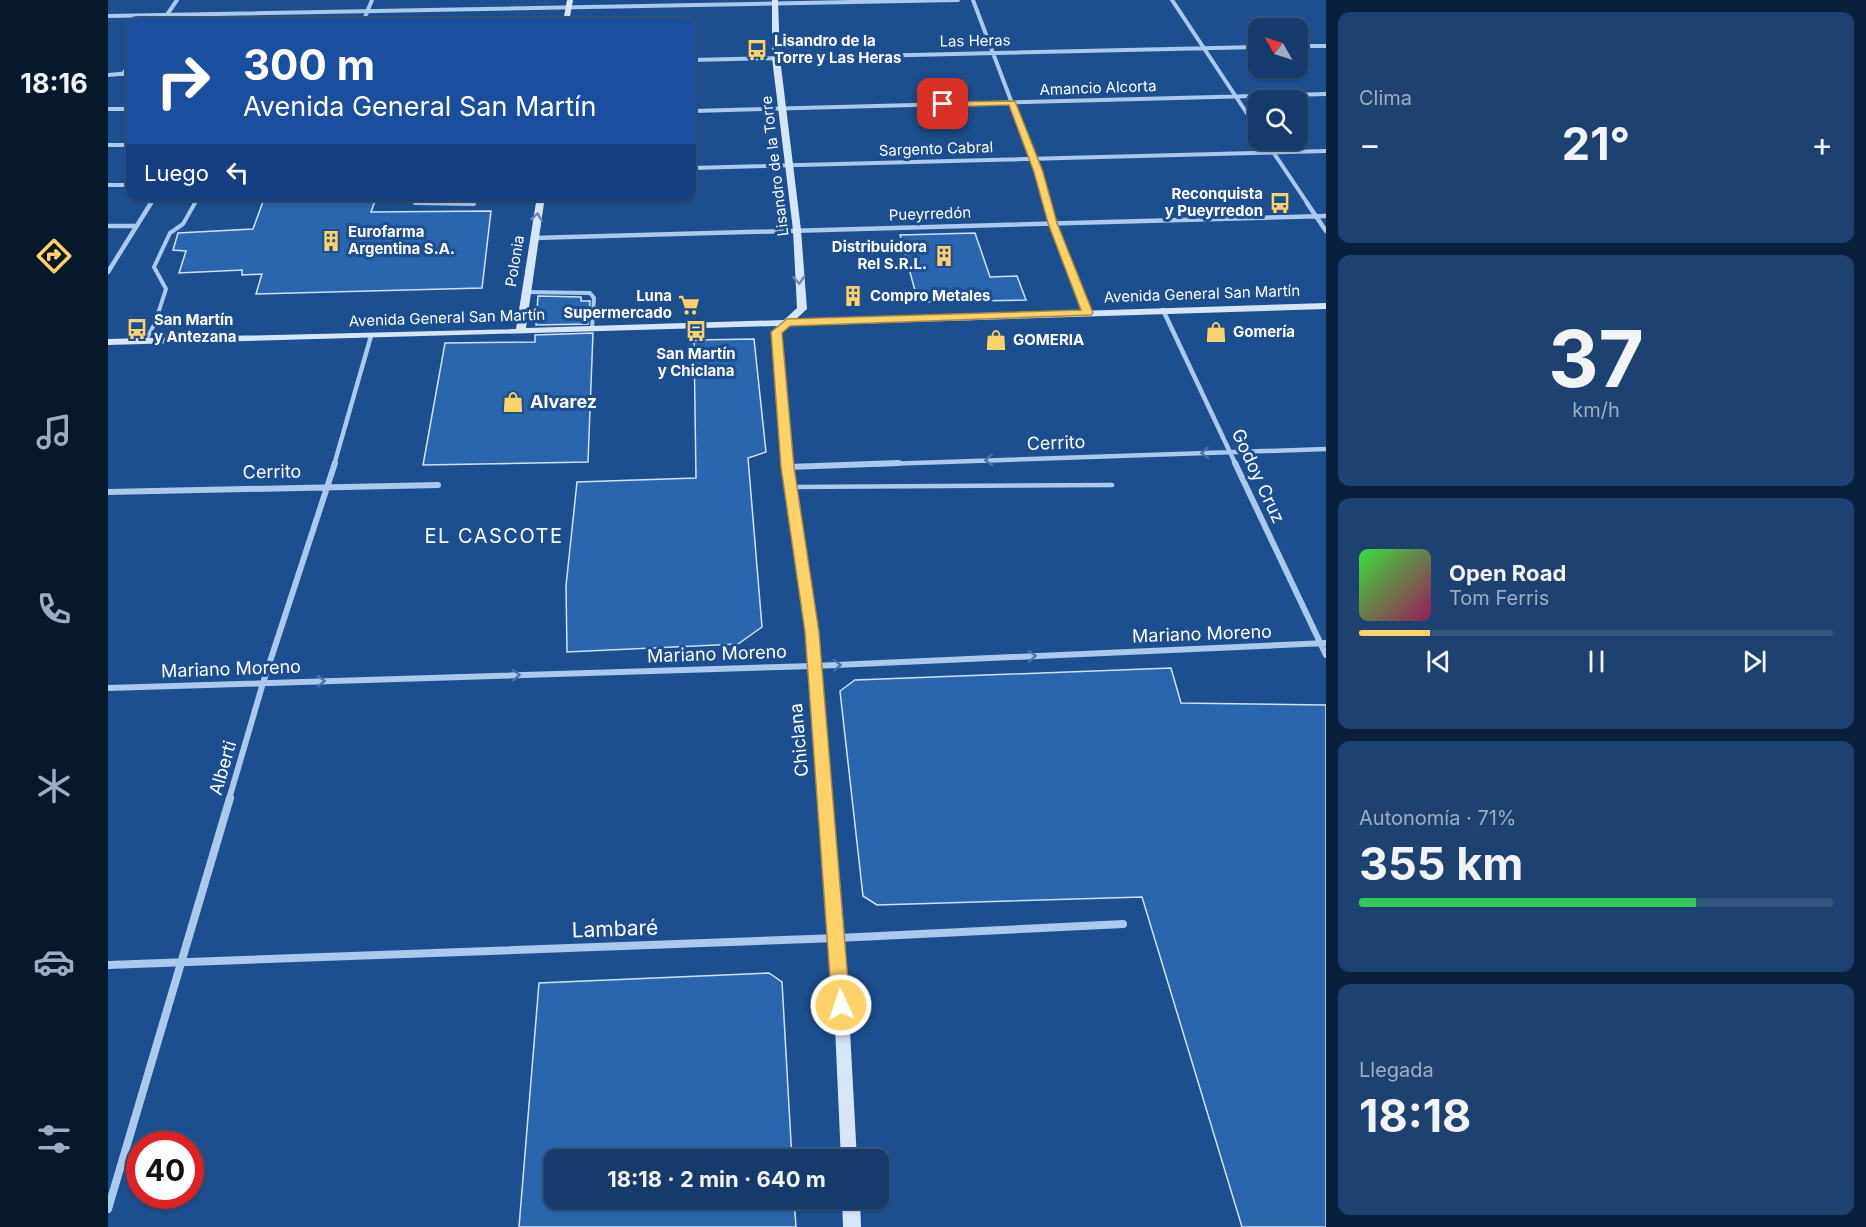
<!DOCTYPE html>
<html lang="es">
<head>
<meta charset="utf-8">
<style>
  :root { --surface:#143b6b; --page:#1d4271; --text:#f1f3f6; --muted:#9dadc1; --line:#33557e; --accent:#ffd166 }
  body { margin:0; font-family:Inter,sans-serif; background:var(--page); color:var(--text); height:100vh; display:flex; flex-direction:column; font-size:22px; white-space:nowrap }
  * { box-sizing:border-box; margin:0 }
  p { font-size:20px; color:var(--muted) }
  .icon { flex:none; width:33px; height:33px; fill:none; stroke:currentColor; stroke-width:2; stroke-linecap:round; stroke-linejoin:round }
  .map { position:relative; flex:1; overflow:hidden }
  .sheet { display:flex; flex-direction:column; gap:12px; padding:12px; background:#0b203b; width:540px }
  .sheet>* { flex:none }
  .guide { position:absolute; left:18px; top:18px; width:570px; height:183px; border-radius:12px; box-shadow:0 2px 4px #0004,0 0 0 2px var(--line); background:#1a4fa0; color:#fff; overflow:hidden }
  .needle { width:39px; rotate:309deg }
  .controls { position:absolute; left:1140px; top:18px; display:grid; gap:12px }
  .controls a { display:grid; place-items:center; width:60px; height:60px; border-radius:12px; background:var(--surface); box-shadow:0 2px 4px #0004,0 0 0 2px var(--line); font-size:30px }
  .speed { position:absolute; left:18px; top:1131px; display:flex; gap:12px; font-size:30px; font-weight:700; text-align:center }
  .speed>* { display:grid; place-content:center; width:78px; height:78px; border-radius:50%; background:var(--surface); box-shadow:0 2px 4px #0004,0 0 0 2px var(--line); line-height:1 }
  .speed .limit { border:9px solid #d22; background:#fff; color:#111 }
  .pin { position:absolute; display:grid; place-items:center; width:51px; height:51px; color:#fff; margin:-26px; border-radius:12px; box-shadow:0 3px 9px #0006 }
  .me { position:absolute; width:66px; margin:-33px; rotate:357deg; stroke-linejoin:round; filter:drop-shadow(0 0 4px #0008) }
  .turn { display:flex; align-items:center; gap:21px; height:126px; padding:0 18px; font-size:27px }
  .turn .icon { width:78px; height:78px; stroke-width:2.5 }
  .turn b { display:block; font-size:42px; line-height:51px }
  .then { display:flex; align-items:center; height:57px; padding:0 18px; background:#0003; gap:12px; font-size:22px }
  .big { font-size:45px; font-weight:700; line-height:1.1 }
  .sheet .card { flex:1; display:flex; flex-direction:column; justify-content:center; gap:9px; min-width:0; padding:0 21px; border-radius:12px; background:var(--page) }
  .sheet .dial { align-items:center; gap:0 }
  .dial b { font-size:78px; line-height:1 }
  .song { display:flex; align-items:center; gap:18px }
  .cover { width:72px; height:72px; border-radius:9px; background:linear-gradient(135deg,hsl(120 70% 55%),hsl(330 70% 35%)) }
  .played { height:6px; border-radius:3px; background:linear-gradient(90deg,var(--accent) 15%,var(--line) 15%) }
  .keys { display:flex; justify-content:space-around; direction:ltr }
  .heat { display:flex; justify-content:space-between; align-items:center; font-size:33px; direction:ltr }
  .charge { height:9px; border-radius:4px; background:linear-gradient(90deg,#34c759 71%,var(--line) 0) }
  .trip { position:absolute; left:436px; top:1149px; width:345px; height:60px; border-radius:12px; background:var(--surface); box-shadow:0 2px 4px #0004,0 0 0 2px var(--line); font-weight:700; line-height:60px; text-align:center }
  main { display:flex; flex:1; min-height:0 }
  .dock { display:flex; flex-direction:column; width:108px; justify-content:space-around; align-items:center; background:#08182b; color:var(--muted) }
  .dock .icon { width:42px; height:42px }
  .dock .active { color:var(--accent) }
  .dock b { font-size:27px; color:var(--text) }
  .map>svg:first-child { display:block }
  .building { fill:#2a66ad; stroke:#cfe3fa; stroke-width:1.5 }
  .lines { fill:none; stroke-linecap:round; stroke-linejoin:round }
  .lane-far2 { stroke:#a9c9ee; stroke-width:3 }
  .lane-far1 { stroke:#a9c9ee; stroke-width:4 }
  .lane { stroke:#a9c9ee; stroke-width:4.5 }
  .street-far3 { stroke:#a9c9ee; stroke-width:4 }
  .street-far2 { stroke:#a9c9ee; stroke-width:4.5 }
  .street-far1 { stroke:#a9c9ee; stroke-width:6 }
  .street { stroke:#a9c9ee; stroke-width:8 }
  .secondary { fill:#d6e6fa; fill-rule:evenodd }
  .oneway { stroke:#668bba }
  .oneway2 { stroke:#4674ac }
  .route { fill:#ffd166; stroke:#a68842; stroke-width:1.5 }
  .labels { text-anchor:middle; stroke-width:6; stroke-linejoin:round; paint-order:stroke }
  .far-poi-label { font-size:15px; font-weight:bold; fill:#fff; stroke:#1b4f8f; text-anchor:start }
  .far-street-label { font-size:15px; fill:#fff; stroke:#1b4f8f }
  .poi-label { font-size:18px; font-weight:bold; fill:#fff; stroke:#1b4f8f; text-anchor:start }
  .street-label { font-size:18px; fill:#fff; stroke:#1b4f8f }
  .neighbourhood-label { font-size:20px; letter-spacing:1.5px; fill:#fff; stroke:#1b4f8f }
  .near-street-label { font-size:21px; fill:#fff; stroke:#1b4f8f }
</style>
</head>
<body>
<main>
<nav class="dock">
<b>18:16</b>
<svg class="icon active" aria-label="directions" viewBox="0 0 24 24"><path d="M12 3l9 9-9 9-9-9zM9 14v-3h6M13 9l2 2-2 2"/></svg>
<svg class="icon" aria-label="music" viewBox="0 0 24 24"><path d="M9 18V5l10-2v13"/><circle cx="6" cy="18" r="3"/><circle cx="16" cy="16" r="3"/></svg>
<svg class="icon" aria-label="phone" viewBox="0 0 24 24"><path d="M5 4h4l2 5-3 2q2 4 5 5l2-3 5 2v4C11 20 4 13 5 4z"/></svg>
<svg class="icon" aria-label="climate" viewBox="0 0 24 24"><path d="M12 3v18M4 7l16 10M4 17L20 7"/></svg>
<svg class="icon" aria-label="car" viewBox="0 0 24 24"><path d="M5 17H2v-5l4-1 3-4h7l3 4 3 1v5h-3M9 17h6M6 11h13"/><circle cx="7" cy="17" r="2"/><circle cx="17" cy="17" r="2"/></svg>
<svg class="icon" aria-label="filters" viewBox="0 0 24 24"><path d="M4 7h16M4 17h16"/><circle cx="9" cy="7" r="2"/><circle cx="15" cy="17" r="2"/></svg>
</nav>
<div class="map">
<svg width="1218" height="1227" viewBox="0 0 1218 1227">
  <rect width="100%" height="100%" fill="#1b4f8f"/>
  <path class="building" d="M 157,196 L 268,198 L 263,212 L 383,211 L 374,288 L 148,294 L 154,274 L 134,275 L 134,270 L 71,273 L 78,251 L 65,250 L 70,233 L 145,229 Z
    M 867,233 L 882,277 L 909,276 L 918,300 L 810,302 L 792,235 Z
    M 430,296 L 473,297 L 473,301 L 482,301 L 480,324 L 428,325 Z
    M 485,333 L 480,462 L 315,465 L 337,343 L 427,342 L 427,335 Z
    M 646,339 L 658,452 L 640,458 L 654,627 L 630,644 L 459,652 L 458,586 L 469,482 L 588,478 L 586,340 Z
    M 1063,668 L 1073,703 L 1218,705 L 1218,1227 L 1134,1227 L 1034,897 L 769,905 L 755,896 L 732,691 L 747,680 Z
    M 661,973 L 674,982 L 684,1160 L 447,1160 L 447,1198 L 686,1198 L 688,1227 L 411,1227 L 431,983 Z"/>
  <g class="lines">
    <path class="lane-far2" d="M 305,196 L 307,203 L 366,204
      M 86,204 L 91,196"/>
    <path class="lane-far1" d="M 307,203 L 366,204
      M 417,292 L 482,293 L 486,298 L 484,328
      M 38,340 L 47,323 L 58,289 L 46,267 L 62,233 L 75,224 L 87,203"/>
    <path class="lane" d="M 683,487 L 1004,485"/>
    <path class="street-far3" d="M 865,0 L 930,172 L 939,204
      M 1064,0 L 1150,130
      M 0,16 L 850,0
      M 54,22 L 69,0
      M 255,22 L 264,0
      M 1190,46 L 1218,46
      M 584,60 L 1150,47
      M 15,74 L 22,64
      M 0,75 L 22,73
      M 0,109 L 22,109
      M 584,111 L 1218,94
      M 1157,140 L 1200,204
      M 0,145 L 22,145
      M 584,168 L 1218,151
      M 0,185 L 22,185
      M 42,204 L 47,196"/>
    <path class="street-far2" d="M 938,203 L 979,313
      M 1199,203 L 1218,231
      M 0,226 L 27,226
      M 426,238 L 1218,216
      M 0,272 L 43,203
      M 1055,310 L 1128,465
      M 226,465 L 263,336
      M 747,465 L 1218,449"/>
    <path class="street-far1" d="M 1127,463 L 1218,655
      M 680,467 L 791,463
      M 0,492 L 330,485
      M 0,688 L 706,666 L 1218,643
      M 121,799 L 155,683 L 227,463"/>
    <path class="street" d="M 0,965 L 730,938 L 1015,924
      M 0,1209 L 122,798"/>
    <path class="secondary" d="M 459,0 L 465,0 L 461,22 L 455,22 Z
      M 664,0 L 670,0 L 672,58 L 693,230 L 699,309 L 687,320 L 1218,303 L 1218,309 L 681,326 L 673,333 L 685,467 L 710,632 L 737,938 L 749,1160 L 733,1160 L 723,938 L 698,632 L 675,467 L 663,332 L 669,326 L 0,345 L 0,339 L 408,329 L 429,196 L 437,196 L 418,328 L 676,320 L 689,308 L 685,230 L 664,58 Z
      M 734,1198 L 752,1198 L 753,1227 L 735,1227 Z"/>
  </g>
  <defs><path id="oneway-chevron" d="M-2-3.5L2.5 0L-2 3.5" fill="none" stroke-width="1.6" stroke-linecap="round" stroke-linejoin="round" transform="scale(1.5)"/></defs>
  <g class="oneway">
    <use href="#oneway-chevron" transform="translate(429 217) rotate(-82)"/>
    <use href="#oneway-chevron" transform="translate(691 280) rotate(87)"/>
  </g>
  <g class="oneway2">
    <use href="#oneway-chevron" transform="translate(1097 453) rotate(178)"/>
    <use href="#oneway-chevron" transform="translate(881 460) rotate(178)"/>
    <use href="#oneway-chevron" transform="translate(924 656) rotate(-2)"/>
    <use href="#oneway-chevron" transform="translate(729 665) rotate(-2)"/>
    <use href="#oneway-chevron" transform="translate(408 675) rotate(-2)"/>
    <use href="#oneway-chevron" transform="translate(213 681) rotate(-2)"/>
  </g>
  <path class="route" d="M 907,101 L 935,172 L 949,223 L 985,313 L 983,315 L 682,326 L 674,333 L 686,467 L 711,632 L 742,1005 L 739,1009 L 733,1011 L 727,1009 L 724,1005 L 697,632 L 673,467 L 663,332 L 679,319 L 973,310 L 940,223 L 926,172 L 901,105 L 835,107 L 831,104 L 835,102 Z"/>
  <defs>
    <symbol id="bus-bare" viewBox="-9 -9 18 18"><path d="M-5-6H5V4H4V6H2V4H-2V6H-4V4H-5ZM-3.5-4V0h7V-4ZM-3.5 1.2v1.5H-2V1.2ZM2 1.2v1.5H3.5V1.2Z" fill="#ffd166" stroke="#1b4f8f" stroke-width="2.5" paint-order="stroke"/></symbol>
    <symbol id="building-bare" viewBox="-9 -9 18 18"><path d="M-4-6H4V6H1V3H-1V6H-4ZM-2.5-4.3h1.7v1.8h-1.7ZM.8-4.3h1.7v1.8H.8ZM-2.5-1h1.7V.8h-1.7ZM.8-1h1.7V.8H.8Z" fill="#ffd166" stroke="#1b4f8f" stroke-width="2.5" paint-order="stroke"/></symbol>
    <symbol id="supermarket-bare" viewBox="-9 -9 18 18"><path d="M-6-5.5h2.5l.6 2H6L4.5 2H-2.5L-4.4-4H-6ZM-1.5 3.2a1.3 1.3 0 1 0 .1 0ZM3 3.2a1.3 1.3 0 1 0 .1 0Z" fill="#ffd166" stroke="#1b4f8f" stroke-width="2.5" paint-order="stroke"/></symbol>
    <symbol id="shop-bare" viewBox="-9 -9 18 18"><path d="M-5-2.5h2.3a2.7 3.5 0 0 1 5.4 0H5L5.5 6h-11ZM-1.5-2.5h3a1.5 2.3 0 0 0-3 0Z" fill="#ffd166" stroke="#1b4f8f" stroke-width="2.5" paint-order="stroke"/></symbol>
  </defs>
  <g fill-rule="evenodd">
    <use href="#bus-bare" x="634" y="35" width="30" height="30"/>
    <use href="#bus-bare" x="1157" y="188" width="30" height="30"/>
    <use href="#building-bare" x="208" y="226" width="30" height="30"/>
    <use href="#building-bare" x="821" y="241" width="30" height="30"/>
    <use href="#building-bare" x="730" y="281" width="30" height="30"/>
    <use href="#supermarket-bare" x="566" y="290" width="30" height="30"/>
    <use href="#bus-bare" x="14" y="314" width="30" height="30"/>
    <use href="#bus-bare" x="573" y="316" width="30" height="30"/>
    <use href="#shop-bare" x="1093" y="317" width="30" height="30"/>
    <use href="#shop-bare" x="873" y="325" width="30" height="30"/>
    <use href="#shop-bare" x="390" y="387" width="30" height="30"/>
  </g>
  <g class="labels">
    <g class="far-poi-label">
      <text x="666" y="46">Lisandro de la<tspan x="666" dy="17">Torre y Las Heras</tspan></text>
      <text x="1155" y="199" text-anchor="end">Reconquista<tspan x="1155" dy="17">y Pueyrredon</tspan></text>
      <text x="240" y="237">Eurofarma<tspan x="240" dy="17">Argentina S.A.</tspan></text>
      <text x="819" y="252" text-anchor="end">Distribuidora<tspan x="819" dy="17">Rel S.R.L.</tspan></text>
      <text x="564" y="301" text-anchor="end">Luna<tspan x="564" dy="17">Supermercado</tspan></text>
      <text x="762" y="301">Compro Metales</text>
      <text x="46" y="325">San Martín<tspan x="46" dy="17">y Antezana</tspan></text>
      <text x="1125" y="337">Gomería</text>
      <text x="905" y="345">GOMERIA</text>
      <text x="588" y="359" text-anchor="middle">San Martín<tspan x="588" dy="17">y Chiclana</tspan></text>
    </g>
    <g class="far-street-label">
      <text transform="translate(867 41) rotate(-1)" y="5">Las Heras</text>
      <text transform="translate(990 88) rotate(-2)" y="5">Amancio Alcorta</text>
      <text transform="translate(828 149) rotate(-2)" y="5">Sargento Cabral</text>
      <text transform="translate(667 166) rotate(-97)" y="5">Lisandro de la Torre</text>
      <text transform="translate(822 214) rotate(-2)" y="5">Pueyrredón</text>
      <text transform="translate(407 261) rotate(-81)" y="5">Polonia</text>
      <text transform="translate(1094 294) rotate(-2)" y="5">Avenida General San Martín</text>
      <text transform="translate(339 318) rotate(-2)" y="5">Avenida General San Martín</text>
    </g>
    <g class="poi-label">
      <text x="422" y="408">Alvarez</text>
    </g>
    <g class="street-label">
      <text transform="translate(948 443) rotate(-2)" y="6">Cerrito</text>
      <text transform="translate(164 472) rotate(-1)" y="6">Cerrito</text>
      <text transform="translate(1150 476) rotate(65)" y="6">Godoy Cruz</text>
      <text transform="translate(1094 634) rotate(-2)" y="6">Mariano Moreno</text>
      <text transform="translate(609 654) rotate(-2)" y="6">Mariano Moreno</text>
      <text transform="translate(123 669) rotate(-2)" y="6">Mariano Moreno</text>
      <text transform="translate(691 740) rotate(-95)" y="6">Chiclana</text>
      <text transform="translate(115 768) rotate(-74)" y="6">Alberti</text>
    </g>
    <g class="neighbourhood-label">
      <text x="386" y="543">EL CASCOTE</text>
    </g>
    <g class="near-street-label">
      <text transform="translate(507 929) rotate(-2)" y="7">Lambaré</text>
    </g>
  </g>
</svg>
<div class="controls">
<a><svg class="needle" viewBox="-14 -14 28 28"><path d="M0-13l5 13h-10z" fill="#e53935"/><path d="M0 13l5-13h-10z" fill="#9dadc1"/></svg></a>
<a><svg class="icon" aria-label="search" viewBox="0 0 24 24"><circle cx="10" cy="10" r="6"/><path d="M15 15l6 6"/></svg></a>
</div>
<div class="speed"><div class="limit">40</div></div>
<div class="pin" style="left:835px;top:104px;background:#d93025"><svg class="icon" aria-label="arrive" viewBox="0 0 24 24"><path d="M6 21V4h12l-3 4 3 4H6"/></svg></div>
<svg class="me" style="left:733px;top:1005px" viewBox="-20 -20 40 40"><circle r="17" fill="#ffd166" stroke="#fff" stroke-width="3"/><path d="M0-11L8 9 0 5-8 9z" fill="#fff"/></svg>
<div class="trip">18:18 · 2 min · 640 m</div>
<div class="guide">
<div class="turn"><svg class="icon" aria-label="right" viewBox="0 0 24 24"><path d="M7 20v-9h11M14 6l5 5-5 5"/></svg><div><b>300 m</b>Avenida General San Martín</div></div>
<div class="then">Luego<svg class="icon" aria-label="left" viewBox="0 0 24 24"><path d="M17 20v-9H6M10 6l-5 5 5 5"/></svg></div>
</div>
</div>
<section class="sheet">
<div class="card"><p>Clima</p>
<div class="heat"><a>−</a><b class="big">21°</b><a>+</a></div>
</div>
<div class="card dial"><b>37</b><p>km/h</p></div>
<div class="card">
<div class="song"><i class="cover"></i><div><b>Open Road</b><p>Tom Ferris</p></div></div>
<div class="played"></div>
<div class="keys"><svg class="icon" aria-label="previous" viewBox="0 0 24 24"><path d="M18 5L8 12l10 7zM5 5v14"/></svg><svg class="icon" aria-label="pause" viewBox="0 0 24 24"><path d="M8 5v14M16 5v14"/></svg><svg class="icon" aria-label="next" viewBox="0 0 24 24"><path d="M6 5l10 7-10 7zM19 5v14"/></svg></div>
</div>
<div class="card"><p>Autonomía · 71%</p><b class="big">355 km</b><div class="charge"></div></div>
<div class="card"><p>Llegada</p><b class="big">18:18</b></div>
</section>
</main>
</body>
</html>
